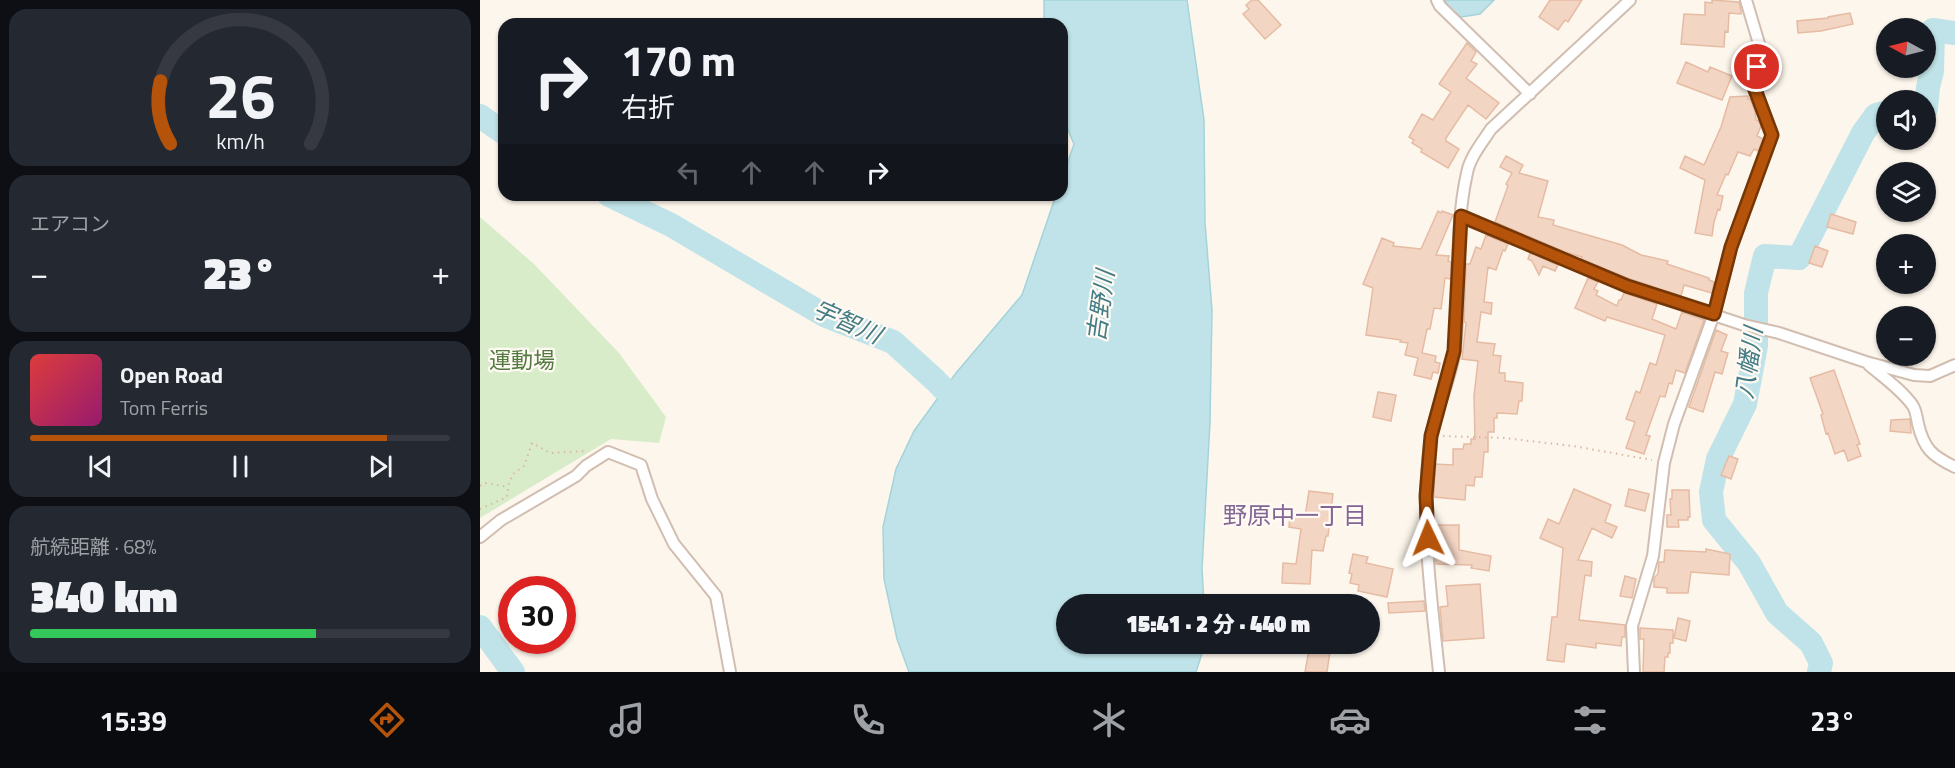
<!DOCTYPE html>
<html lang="ja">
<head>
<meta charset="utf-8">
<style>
  :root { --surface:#171b24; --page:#242831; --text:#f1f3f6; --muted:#9ea1a6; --line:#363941; --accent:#b45309 }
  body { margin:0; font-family:"Titillium Web","Noto Sans JP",sans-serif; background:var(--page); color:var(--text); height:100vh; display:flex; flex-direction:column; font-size:22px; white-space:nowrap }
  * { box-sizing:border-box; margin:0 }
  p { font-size:20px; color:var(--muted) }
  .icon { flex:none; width:33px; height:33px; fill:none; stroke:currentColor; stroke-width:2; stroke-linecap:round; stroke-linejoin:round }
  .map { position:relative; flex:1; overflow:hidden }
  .details { display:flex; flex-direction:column; gap:9px; padding:9px; background:#0d0f14; width:480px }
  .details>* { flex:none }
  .guide { position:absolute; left:18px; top:18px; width:570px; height:183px; border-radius:18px; box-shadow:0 2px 4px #0004; background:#171b24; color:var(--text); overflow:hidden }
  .needle { width:39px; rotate:277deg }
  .tools { position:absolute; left:1396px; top:18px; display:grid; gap:12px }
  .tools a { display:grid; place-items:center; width:60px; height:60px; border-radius:50%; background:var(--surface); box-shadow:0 2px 4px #0004; font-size:30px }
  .speed { position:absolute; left:18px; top:576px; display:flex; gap:12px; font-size:30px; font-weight:700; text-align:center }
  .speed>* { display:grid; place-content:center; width:78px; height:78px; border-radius:50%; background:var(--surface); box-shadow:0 2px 4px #0004; line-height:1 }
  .speed .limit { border:9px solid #d22; background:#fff; color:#111 }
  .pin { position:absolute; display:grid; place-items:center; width:51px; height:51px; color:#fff; margin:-26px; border:3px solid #fff; border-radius:50%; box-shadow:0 2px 6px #0007 }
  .me { position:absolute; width:66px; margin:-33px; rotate:358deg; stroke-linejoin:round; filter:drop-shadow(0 0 4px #0008) }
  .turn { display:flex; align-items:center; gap:21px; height:126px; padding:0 24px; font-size:27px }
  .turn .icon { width:78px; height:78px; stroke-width:2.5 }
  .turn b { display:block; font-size:42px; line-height:51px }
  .lanes { display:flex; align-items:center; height:57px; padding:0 24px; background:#0003; justify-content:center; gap:30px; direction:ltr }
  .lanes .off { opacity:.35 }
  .big { font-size:45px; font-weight:800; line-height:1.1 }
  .details .widget { flex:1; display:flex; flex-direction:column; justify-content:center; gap:9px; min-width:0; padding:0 21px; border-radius:18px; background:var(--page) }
  .details .dial { align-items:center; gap:0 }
  .dial svg { height:156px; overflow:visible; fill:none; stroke:var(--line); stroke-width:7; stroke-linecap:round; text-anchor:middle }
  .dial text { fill:var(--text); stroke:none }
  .song { display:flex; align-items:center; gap:18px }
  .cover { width:72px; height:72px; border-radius:9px; background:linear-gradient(135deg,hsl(0 70% 55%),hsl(320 70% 35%)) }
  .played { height:6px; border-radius:3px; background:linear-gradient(90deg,var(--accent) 85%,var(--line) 85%) }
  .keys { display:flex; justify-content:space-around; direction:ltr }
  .heat { display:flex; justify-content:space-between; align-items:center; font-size:33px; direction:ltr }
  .charge { height:9px; border-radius:4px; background:linear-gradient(90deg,#34c759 68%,var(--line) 0) }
  .trip { position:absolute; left:576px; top:594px; width:324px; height:60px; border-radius:30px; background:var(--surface); box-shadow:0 2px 4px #0004; font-weight:800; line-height:60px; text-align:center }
  .tab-bar { display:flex; height:96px; justify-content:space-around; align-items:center; background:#090b0e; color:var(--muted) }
  .tab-bar .icon { width:42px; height:42px }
  .tab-bar .on { color:var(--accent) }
  .tab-bar b { font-size:27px; color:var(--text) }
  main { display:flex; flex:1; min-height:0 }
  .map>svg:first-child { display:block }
  .green { fill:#d8ecc9 }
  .water { fill:#bfe3e8; stroke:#a5d3da; stroke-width:1.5 }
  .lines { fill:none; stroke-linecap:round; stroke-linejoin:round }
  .river { stroke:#bfe3e8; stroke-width:24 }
  .building { fill:#f3d5c3; stroke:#e6bba3; stroke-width:1.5 }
  .minor-casing { stroke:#d1beb0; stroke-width:14 }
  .path { stroke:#d9b8a5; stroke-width:2; stroke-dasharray:1.5 4.5; stroke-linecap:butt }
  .minor { stroke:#fff; stroke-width:10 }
  .route-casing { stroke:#753606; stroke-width:15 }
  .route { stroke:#b45309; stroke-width:10 }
  .labels { text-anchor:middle; stroke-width:4.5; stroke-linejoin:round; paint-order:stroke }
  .park-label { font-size:22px; fill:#537a41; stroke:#fffaf3 }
  .water-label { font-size:24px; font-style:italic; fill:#437c86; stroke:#fffaf3 }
  .neighbourhood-label { font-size:24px; fill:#846695; stroke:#fffaf3 }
</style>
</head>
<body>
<main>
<section class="details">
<div class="widget dial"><svg viewBox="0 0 100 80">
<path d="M14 69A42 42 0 1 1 86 69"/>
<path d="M14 69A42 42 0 0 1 9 37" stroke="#b45309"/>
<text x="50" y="56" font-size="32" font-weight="700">26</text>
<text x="50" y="72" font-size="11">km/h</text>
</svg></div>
<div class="widget"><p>エアコン</p>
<div class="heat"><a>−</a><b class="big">23°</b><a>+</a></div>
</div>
<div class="widget">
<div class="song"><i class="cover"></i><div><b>Open Road</b><p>Tom Ferris</p></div></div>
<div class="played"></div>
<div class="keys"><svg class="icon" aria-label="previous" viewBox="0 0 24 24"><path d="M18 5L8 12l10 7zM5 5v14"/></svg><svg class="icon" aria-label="pause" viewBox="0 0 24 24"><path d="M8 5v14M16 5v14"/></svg><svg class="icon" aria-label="next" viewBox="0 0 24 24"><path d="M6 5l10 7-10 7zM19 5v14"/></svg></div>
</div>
<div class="widget"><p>航続距離 · 68%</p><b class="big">340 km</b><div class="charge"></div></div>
</section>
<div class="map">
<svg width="1475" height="672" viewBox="0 0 1475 672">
  <rect width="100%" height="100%" fill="#fdf6ec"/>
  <path class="green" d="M 0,217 L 54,264 L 139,353 L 186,417 L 179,443 L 131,439 L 0,518 Z"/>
  <path class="water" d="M 564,0 L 707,0 L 724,120 L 725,223 L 732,310 L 730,422 L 722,569 L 724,604 L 586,604 L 586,644 L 725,644 L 716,672 L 429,672 L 417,639 L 404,579 L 403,527 L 416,469 L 434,431 L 476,373 L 542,295 L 576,195 L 582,195 L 582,179 L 594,144 L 582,116 L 582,24 L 564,24 Z
    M 965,0 L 1014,0 L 1000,14 L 981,17 L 970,10 Z"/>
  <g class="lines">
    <path class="river" d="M 1446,108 L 1448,87 L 1452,71 L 1453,30 L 1475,33
      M 0,116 L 24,133
      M 129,195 L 191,225 L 344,315 L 413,342 L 455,380 L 486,412
      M 0,627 L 33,672
      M 1339,672 L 1341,663 L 1331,643 L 1297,613 L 1269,563 L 1234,520 L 1231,492 L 1238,459 L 1265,404 L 1276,346 L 1276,293 L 1285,256 L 1319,258 L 1383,133 L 1396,115 L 1407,112"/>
  </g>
  <path class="building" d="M 772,0 L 778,0 L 801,25 L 785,39 L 763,14 L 769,9 L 766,5 Z
    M 1070,0 L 1102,0 L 1088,22 L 1085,20 L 1078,30 L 1059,17 Z
    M 1232,0 L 1259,2 L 1261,10 L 1261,14 L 1249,13 L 1248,32 L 1245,31 L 1244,47 L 1201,44 L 1204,14 L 1225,15 L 1225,2 L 1232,3 Z
    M 1370,13 L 1373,24 L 1341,31 L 1318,33 L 1317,21 L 1348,18 L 1348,17 Z
    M 987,43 L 996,52 L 991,61 L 997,64 L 986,78 L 1019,103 L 1006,119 L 988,105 L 966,138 L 966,141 L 979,149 L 968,168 L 941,152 L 942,149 L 932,143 L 934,140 L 929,137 L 942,114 L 953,120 L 971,92 L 959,84 Z
    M 1206,62 L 1228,72 L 1230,67 L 1252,76 L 1242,100 L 1197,83 Z
    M 1268,96 L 1268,99 L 1270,99 L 1275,111 L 1276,120 L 1279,121 L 1281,126 L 1277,136 L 1283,139 L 1278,151 L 1274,149 L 1270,156 L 1258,152 L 1248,175 L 1246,174 L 1237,195 L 1243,196 L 1240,210 L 1238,209 L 1234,222 L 1232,236 L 1215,233 L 1225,180 L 1200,168 L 1205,156 L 1224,165 L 1241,127 L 1250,97 Z
    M 1026,156 L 1043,165 L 1039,173 L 1068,181 L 1058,217 L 1074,220 L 1073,225 L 1142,245 L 1161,255 L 1188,261 L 1187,264 L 1229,278 L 1229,280 L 1234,282 L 1232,293 L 1204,285 L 1201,296 L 1150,279 L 1101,259 L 1102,257 L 1085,252 L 1015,222 L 1028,186 L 1026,184 L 1032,173 L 1020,167 Z
    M 958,211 L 961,213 L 962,211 L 973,215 L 956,255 L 969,256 L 968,261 L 971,262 L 971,279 L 965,278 L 961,309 L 954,308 L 950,329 L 947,329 L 942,353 L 956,356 L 955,362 L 960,363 L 958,373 L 953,372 L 951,379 L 934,375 L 938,358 L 925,355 L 928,343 L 920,342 L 921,340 L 886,335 L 893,288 L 883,284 L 902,238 L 914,243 L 913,246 L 941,249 Z
    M 1351,214 L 1376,222 L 1373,234 L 1347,227 Z
    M 1006,235 L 1028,244 L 1025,251 L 1023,250 L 1016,270 L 1008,267 L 1004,302 L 1012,303 L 1011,314 L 1001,312 L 997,342 L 1015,344 L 1013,355 L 1021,356 L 1019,373 L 1025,373 L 1025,381 L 1043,383 L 1042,401 L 1039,401 L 1037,414 L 1017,413 L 1017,418 L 1014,418 L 1014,432 L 1008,432 L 1008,452 L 1004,452 L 1002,477 L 995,477 L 994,486 L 986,485 L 985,500 L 954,497 L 955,464 L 973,465 L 973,449 L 983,449 L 984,444 L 991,444 L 991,439 L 995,439 L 994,396 L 998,361 L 982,359 L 986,323 L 984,322 L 986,264 L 990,264 L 996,247 L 1001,249 Z
    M 1335,246 L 1348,251 L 1342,267 L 1329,263 Z
    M 1050,253 L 1078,265 L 1075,271 L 1063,266 L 1059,275 L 1052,261 L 1048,259 Z
    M 1108,278 L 1118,282 L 1114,289 L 1118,291 L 1116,295 L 1137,306 L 1139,300 L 1141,300 L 1144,293 L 1177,304 L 1172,319 L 1196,329 L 1202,312 L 1224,320 L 1205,373 L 1196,370 L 1192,384 L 1189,383 L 1185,397 L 1180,396 L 1166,435 L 1170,436 L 1164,454 L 1146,448 L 1155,422 L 1146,419 L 1156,391 L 1160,393 L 1170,363 L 1176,365 L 1185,335 L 1127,317 L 1125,321 L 1095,308 Z
    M 1236,330 L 1247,335 L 1241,351 L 1248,353 L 1242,374 L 1235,372 L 1223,412 L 1209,407 Z
    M 1354,370 L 1380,444 L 1377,445 L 1381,456 L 1368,461 L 1364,450 L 1355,454 L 1348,433 L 1346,434 L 1341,415 L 1343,414 L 1330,378 Z
    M 898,392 L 916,395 L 911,421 L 893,417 Z
    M 1430,419 L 1431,433 L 1410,431 L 1411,420 Z
    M 1249,456 L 1258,459 L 1251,479 L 1241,475 Z
    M 1094,489 L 1131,505 L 1125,522 L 1137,527 L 1132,538 L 1112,528 L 1098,560 L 1112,562 L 1111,576 L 1105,575 L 1099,620 L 1145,625 L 1145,637 L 1142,637 L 1141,646 L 1116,643 L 1116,648 L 1086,644 L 1084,662 L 1067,660 L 1072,617 L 1077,617 L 1083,548 L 1060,538 L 1068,519 L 1079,524 Z
    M 1149,489 L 1169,494 L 1165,511 L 1145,506 Z
    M 1192,490 L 1209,490 L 1210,517 L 1208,517 L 1208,520 L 1198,520 L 1199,527 L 1187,527 L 1187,515 L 1191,515 L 1190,499 L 1192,499 Z
    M 829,491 L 853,494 L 848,536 L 846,536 L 843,551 L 832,550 L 830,584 L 802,583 L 803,563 L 816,564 L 821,529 L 809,527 L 810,515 L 825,517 Z
    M 958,525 L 979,525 L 979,550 L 1011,556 L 1009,571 L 991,568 L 992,565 L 956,564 L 955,546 Z
    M 1226,549 L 1250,554 L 1249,575 L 1211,572 L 1208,593 L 1187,593 L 1187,588 L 1174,587 L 1174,578 L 1178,574 L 1179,562 L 1184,562 L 1185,550 L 1226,552 Z
    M 873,554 L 888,557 L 886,563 L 913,569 L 907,597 L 878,591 L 879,585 L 870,583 L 872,574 L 869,573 Z
    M 1145,576 L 1156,579 L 1152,598 L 1140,596 Z
    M 1000,584 L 1004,638 L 963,641 L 960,607 L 968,606 L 966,586 Z
    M 944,601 L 945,611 L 909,613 L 908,603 Z
    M 1198,618 L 1210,621 L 1206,641 L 1194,638 Z
    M 1160,628 L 1193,630 L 1193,643 L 1190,643 L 1190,653 L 1188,653 L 1188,657 L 1185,657 L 1184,672 L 1163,672 L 1164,639 L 1160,639 Z
    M 830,644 L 851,644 L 847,672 L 825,672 Z"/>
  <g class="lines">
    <defs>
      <path id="minor" d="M 957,0 L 960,6 L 1050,94
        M 981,216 L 1147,286 L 1264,325 L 1299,333 L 1386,362 L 1434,375 L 1450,376 L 1475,365
        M 1389,365 C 1403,377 1422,390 1433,406 C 1436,411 1437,418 1438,424 C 1444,449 1452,456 1475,467
        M 0,537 L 21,520 L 96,476 L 106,466 L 128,452 L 161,465 L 172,499 L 194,544 L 236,596 L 250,672
        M 959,672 C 951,595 939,514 951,437 C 956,407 971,379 975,349 C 981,291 974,230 987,173 C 990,157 1002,143 1011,129 L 1150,0
        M 1154,672 L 1152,626 L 1173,556 L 1184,463 L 1194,424 L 1234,314 L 1251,247 L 1292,135 L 1274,87 L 1280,47 L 1266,0"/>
    </defs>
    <use href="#minor" class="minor-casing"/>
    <path class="path" d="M 963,436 L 1024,438 L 1093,446 L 1172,460
      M 0,486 L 5,483 L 28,487
      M 0,509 L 27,497 L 29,483 L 33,474 L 44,466 L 52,443 L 70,453 L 106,451"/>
    <use href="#minor" class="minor"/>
  </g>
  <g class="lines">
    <defs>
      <path id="route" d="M 948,538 L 946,496 L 951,436 L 974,351 L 981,216 L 1147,286 L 1234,314 L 1251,247 L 1292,135 L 1274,87 L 1277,67"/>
    </defs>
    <use href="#route" class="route-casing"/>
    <use href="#route" class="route"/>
  </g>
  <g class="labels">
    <g class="park-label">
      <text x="42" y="368">運動場</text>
    </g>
    <g class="water-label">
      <text transform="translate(621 306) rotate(-82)" y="8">吉野川</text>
      <text transform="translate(367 322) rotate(24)" y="8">宇智川</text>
      <text transform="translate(1269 363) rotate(-82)" y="8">八幡川</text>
    </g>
    <g class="neighbourhood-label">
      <text x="815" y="524">野原中一丁目</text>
    </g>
  </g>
</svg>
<div class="tools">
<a><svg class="needle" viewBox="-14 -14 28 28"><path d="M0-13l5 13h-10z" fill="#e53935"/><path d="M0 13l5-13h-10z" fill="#9ea1a6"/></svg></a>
<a><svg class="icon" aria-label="sound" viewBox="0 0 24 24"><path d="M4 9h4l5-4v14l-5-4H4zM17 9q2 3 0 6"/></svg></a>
<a><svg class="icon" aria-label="layers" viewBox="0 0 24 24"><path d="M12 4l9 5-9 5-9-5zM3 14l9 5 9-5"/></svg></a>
<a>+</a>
<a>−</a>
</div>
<div class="speed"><div class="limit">30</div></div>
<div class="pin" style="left:1277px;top:67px;background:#d93025"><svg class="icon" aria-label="arrive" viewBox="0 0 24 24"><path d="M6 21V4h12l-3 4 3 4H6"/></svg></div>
<svg class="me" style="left:948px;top:538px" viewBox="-20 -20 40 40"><path d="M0-17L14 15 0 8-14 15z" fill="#b45309" stroke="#fff" stroke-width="4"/></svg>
<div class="trip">15:41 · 2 分 · 440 m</div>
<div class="guide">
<div class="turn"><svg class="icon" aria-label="right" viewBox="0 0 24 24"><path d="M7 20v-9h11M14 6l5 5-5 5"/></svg><div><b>170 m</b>右折</div></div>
<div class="lanes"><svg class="icon off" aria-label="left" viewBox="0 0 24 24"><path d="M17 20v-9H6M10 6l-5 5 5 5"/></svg><svg class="icon off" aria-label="ahead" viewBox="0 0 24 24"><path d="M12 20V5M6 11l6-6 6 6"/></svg><svg class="icon off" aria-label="ahead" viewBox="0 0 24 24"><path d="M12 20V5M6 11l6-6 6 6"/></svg><svg class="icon" aria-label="right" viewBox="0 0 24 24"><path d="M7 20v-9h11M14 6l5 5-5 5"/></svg></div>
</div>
</div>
</main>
<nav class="tab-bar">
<b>15:39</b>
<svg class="icon on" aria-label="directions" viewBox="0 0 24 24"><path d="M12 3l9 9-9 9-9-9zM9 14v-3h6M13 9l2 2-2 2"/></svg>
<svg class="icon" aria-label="music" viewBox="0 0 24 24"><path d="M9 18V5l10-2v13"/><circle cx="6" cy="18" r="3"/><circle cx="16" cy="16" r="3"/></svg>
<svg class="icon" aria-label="phone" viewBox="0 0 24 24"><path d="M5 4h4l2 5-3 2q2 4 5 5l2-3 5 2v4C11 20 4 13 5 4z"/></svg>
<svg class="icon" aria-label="climate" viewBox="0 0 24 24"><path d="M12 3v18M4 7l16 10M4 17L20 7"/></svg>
<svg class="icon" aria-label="car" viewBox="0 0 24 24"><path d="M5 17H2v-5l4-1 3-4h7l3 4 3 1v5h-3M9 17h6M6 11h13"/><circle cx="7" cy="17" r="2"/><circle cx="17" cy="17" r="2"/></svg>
<svg class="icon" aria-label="filters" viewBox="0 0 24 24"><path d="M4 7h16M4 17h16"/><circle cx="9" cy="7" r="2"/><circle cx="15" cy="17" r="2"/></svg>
<b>23°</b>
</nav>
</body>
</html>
